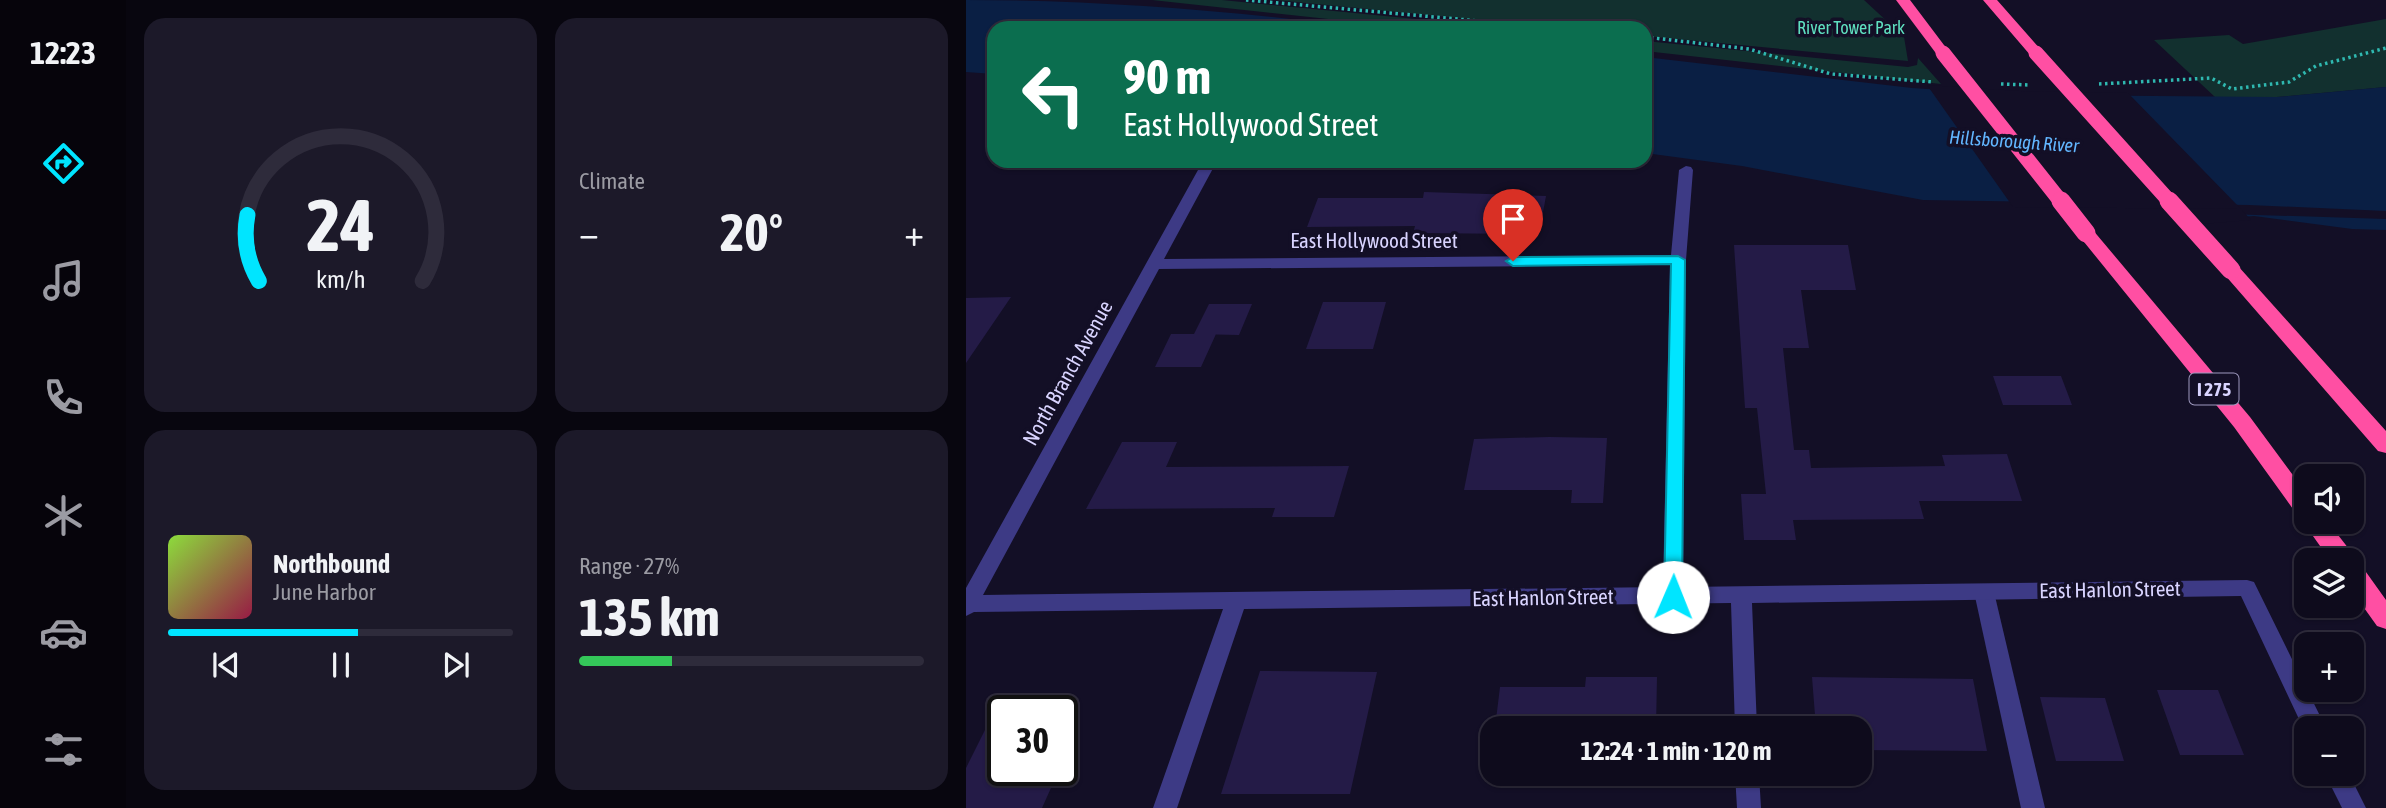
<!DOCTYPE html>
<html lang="en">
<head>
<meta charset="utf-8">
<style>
  :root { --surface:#0e0b1c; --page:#1c1929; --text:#f1f3f6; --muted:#9b9ba3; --line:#2e2b3b; --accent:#00e5ff }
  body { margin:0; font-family:"Asap Condensed",sans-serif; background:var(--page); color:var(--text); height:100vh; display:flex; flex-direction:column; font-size:26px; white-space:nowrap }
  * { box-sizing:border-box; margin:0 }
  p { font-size:23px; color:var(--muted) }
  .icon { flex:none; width:38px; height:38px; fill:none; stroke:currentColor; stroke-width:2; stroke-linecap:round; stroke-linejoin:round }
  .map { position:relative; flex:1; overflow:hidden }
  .details { display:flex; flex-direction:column; gap:18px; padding:18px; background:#08060f; width:840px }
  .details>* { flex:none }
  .hud { position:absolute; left:21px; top:21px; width:665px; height:147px; border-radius:21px; box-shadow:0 2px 5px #0004,0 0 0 2px var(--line); background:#0b6e4f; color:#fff; overflow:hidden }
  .buttons { position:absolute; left:1328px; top:464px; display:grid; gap:14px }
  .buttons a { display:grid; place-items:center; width:70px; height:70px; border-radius:14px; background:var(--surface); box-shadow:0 2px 5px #0004,0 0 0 2px var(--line); font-size:35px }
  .speed { position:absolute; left:21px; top:695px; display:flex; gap:14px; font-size:35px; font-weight:700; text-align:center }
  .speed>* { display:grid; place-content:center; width:91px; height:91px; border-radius:50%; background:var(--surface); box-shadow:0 2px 5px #0004,0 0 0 2px var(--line); line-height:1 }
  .speed .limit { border:4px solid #111; border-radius:10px; background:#fff; color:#111 }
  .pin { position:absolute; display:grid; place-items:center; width:60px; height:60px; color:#fff; margin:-72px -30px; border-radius:50% 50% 50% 0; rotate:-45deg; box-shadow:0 0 7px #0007 }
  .pin .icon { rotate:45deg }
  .me { position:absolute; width:77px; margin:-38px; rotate:1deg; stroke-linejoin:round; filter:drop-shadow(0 0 5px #0008) }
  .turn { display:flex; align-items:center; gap:24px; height:147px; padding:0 21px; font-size:32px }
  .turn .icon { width:91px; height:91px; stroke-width:2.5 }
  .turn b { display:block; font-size:49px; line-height:60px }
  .big { font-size:52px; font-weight:700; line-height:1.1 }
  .details .widget { flex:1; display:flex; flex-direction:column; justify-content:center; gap:10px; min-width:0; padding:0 24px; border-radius:21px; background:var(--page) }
  .details .dial { align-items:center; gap:0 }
  .dial svg { height:182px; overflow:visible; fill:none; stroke:var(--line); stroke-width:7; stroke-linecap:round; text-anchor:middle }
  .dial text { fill:var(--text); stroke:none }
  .song { display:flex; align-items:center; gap:21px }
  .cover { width:84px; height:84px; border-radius:10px; background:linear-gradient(135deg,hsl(90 70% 55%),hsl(340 70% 35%)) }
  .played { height:7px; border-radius:4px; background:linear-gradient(90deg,var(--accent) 55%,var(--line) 55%) }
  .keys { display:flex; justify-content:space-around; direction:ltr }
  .heat { display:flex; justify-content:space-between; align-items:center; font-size:38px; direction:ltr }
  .charge { height:10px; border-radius:5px; background:linear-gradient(90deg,#34c759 27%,var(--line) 0) }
  .details .tiles { flex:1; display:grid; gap:18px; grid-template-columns:repeat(2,1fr) }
  .trip { position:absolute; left:514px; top:716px; width:392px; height:70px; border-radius:21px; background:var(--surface); box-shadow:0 2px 5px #0004,0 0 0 2px var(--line); font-weight:700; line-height:70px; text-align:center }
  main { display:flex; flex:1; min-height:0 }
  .menu { display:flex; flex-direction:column; width:126px; justify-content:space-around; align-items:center; background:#06040b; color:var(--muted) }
  .menu .icon { width:49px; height:49px }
  .menu .on { color:var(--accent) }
  .menu b { font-size:32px; color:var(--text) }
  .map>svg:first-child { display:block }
  .green { fill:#12302f }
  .water { fill:#0a1f44 }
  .pier { fill:#130f26 }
  .building { fill:#241b47 }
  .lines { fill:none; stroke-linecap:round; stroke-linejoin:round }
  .path { stroke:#2fb8b0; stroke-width:3.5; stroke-dasharray:2.5 3.5; stroke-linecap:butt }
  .service { fill:#3d3a85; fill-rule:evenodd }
  .minor { fill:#3d3a85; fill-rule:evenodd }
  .motorway { fill:#ff4fa3; fill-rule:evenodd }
  .motorway-bridge-far1 { stroke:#ff4fa3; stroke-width:15 }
  .motorway-bridge { stroke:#ff4fa3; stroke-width:19 }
  .route { fill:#00e5ff; stroke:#0095a6; stroke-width:2 }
  .labels { text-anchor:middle; stroke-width:7; stroke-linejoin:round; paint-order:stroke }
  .far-park-label { font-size:18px; fill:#5fe0c0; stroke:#130f26 }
  .far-water-label { font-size:19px; font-style:italic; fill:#62b6ff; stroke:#130f26 }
  .shield { fill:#130f26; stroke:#9e99be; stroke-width:2 }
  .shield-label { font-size:19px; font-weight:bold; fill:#d9d4ff }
  .street-label { font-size:21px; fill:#d9d4ff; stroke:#130f26 }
</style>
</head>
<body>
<main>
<nav class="menu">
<b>12:23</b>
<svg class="icon on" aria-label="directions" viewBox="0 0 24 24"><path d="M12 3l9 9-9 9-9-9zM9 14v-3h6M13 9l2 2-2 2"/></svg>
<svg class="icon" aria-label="music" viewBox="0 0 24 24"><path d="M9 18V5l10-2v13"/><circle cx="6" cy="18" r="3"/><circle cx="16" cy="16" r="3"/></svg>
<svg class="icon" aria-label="phone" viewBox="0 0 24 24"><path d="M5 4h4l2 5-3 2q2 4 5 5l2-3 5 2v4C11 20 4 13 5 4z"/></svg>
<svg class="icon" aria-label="climate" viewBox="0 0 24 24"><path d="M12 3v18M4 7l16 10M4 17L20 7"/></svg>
<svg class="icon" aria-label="car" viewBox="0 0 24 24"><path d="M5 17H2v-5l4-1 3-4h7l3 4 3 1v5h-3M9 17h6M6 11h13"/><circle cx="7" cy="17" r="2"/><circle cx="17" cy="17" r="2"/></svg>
<svg class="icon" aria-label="filters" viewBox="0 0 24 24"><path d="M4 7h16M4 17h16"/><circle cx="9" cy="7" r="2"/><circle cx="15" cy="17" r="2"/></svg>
</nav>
<section class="details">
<div class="tiles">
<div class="widget dial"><svg viewBox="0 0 100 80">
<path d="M14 69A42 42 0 1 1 86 69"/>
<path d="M14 69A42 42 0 0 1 9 40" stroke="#00e5ff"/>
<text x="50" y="56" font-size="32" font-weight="700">24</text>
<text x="50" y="72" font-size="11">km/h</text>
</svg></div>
<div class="widget"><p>Climate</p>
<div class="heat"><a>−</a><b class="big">20°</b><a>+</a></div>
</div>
<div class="widget">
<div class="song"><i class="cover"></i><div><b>Northbound</b><p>June Harbor</p></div></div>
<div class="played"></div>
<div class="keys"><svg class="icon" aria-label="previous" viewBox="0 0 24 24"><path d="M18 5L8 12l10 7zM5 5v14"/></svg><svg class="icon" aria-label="pause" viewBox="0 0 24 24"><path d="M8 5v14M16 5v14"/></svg><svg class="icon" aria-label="next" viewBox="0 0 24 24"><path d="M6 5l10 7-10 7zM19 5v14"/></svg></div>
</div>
<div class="widget"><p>Range · 27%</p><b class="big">135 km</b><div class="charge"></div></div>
</div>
</section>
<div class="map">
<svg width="1420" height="808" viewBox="0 0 1420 808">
  <rect width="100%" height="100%" fill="#130f26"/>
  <path class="green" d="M 186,0 L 256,0 L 542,28 L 446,28 Z
    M 309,0 L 898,0 L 938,37 L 942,61 L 679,36 L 679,28 L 597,28 Z
    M 1420,19 L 1420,87 L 1311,97 L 1249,97 L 1188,40 L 1263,35 L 1277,44 Z
    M 679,41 L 942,67 L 951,65 L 952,58 L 975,84 L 679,51 Z"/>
  <path class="water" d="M 0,0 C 135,0 267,11 401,28 L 28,28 L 28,74 L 0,72 Z
    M 679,57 L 946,88 L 1053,95 L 1311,97 L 1420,87 L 1420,211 L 1283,205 L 957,200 L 776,166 L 679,153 Z
    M 1230,213 L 1420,219 L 1420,230 L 1386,229 L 1288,216 L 1236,220 Z"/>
  <path class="pier" d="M 961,85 L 1053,91 L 1162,93 L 1275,209 L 1047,207 Z
    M 1229,210 L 1276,210 L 1285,220 L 1236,224 L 1226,213 Z"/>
  <path class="building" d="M 458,192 L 580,196 L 573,234 L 447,233 L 449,226 L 341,227 L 352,198 L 457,198 Z
    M 768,245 L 882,245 L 890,290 L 835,290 L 843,348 L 817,348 L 828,450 L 843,450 L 845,468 L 979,466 L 976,455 L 1041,454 L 1056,501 L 953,501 L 958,519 L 827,520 L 830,540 L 778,540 L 775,494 L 800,494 L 791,408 L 779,408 Z
    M 45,297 L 0,363 L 0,298 Z
    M 357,302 L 420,302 L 407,349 L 340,349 Z
    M 243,304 L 286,304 L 273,335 L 228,334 Z
    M 205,334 L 250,334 L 235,367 L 189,367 Z
    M 1027,376 L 1095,376 L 1106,405 L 1037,405 Z
    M 583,437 L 641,438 L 637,503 L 605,503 L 606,490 L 498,490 L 508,439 Z
    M 156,442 L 211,442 L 200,467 L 383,466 L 368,517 L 306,517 L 309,508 L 120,509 Z
    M 294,671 L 411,672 L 384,794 L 255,794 Z
    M 620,677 L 691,677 L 690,728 L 529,728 L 534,687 L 619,687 Z
    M 846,677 L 1007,679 L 1021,751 L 894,750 L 894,728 L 850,728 Z
    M 1191,690 L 1252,690 L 1278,755 L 1214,755 Z
    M 37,694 L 37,770 L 93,770 L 76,808 L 0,808 L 0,768 Z
    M 1074,697 L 1139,698 L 1158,761 L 1090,761 Z
    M 614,774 L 689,774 L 689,785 L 613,785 Z"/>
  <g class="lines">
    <path class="path" d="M 280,0 L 591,28
      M 679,37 L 783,49 L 865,74 L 967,82
      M 1035,84 L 1065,85
      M 1133,84 L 1245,78 L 1266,89 L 1323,82 L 1350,66 L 1420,48"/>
    <path class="service" d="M 1018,584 L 1025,586 L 1028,592 L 1079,808 L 1055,808 L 1008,592 L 1011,586 Z"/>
    <path class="minor" d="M 237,161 L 251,161 L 198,259 L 705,255 L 713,170 L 720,166 L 725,167 L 727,170 L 720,260 L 717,587 L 1281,580 L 1288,582 L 1360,728 L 1340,728 L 1340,734 L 1275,596 L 786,603 L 791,728 L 769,728 L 765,603 L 278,609 L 211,808 L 187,808 L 257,609 L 8,612 L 0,616 L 0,588 ZM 704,265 L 697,587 L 17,595 L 193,269 Z
      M 769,774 L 793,774 L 795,808 L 771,808 Z
      M 1359,774 L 1383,774 L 1400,808 L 1376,808 Z"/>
    <path class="motorway" d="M 930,0 L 944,0 L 984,53 L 982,56 L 972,56 Z
      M 1017,0 L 1031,0 L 1075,50 L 1075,56 L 1065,56 Z
      M 1120,228 L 1126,229 L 1284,417 L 1340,493 L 1340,522 L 1362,522 L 1386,553 L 1388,563 L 1395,565 L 1420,600 L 1420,629 L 1411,626 L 1386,591 L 1386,560 L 1364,560 L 1337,522 L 1339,519 L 1332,516 L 1268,427 L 1114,237 L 1111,233 Z
      M 1265,264 L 1272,266 L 1420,431 L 1420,453 L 1412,451 L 1258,274 L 1256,270 L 1258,266 Z"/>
    <path class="motorway-bridge-far1" d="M 977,53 L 1096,203
      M 1070,53 L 1205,203"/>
    <path class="motorway-bridge" d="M 1095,201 L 1120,233
      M 1203,201 L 1265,270"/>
  </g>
  <path class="route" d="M 712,256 L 719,260 L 716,597 L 714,602 L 707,604 L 700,602 L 698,597 L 705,264 L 547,266 L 540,261 L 547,257 Z"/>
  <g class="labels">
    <g class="far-park-label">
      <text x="885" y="34">River Tower Park</text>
    </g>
    <g class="far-water-label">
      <text transform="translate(1048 141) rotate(4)" y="7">Hillsborough River</text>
    </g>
    <rect class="shield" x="1223.5" y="373.5" width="49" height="31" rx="5"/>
    <g class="shield-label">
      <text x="1248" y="396">I 275</text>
    </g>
    <g class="street-label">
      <text x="408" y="248">East Hollywood Street</text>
      <text transform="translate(102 373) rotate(-61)" y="7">North Branch Avenue</text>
      <text transform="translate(1144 590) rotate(-1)" y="7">East Hanlon Street</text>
      <text transform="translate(577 598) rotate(-1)" y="7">East Hanlon Street</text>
    </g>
  </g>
</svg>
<div class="buttons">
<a><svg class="icon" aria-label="sound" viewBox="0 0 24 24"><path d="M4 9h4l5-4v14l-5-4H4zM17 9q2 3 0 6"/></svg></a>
<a><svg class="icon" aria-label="layers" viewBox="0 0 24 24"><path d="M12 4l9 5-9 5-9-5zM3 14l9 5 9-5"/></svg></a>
<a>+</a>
<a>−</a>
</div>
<div class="speed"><div class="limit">30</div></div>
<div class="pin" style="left:547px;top:261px;background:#d93025"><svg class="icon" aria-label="arrive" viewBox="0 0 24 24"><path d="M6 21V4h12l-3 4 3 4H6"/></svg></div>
<svg class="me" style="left:707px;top:597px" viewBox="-20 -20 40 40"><circle r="19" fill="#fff"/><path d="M0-13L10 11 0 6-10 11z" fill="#00e5ff"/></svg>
<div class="trip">12:24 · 1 min · 120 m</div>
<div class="hud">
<div class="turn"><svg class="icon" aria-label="left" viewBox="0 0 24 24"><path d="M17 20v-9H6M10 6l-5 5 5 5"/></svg><div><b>90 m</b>East Hollywood Street</div></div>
</div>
</div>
</main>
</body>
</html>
